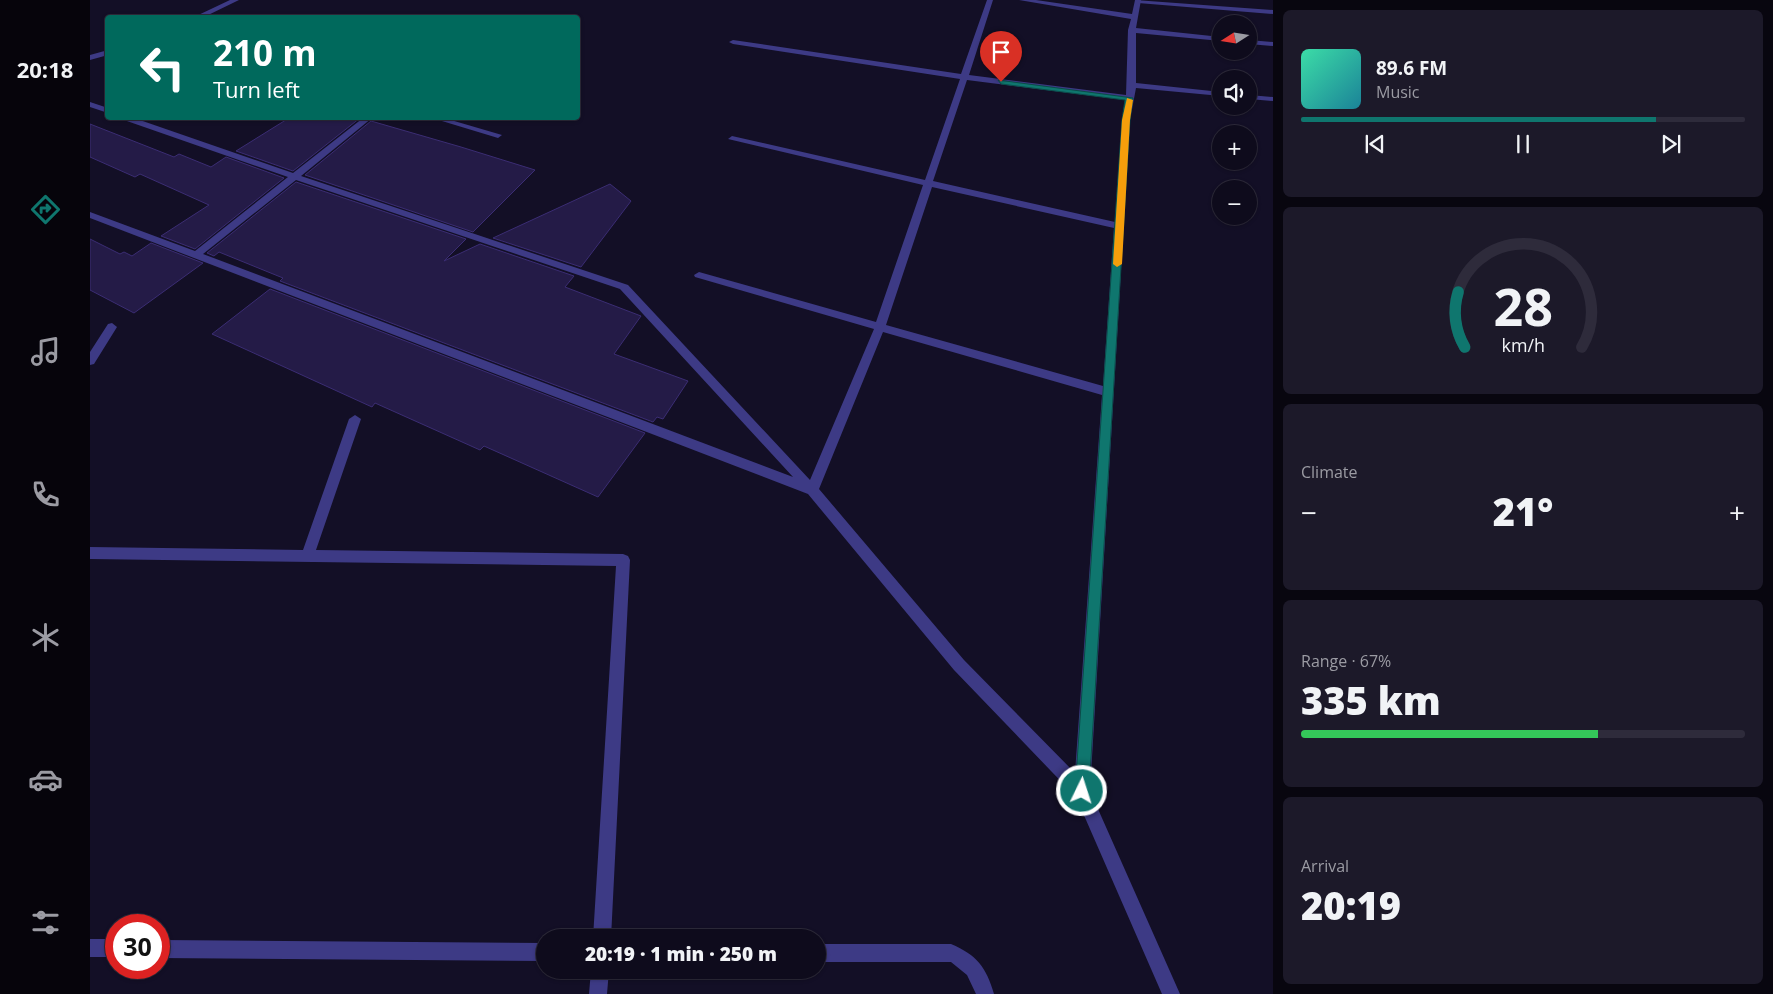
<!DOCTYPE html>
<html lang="en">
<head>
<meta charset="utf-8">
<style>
  :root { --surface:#0e0b1c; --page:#1c1929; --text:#f1f3f6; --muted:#9b9ba3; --line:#2e2b3b; --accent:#0f766e }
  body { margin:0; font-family:"Open Sans",sans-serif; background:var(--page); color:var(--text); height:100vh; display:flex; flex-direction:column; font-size:19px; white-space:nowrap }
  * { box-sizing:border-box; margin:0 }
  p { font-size:16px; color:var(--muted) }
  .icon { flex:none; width:28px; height:28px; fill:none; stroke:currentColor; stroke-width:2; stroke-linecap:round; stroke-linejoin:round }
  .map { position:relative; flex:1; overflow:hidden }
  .panel { display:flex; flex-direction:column; gap:10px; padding:10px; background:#08060f; width:500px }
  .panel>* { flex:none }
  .hud { position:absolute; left:15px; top:15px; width:475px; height:105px; border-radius:5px; box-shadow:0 1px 4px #0004,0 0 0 1px var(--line); background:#00695c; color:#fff; overflow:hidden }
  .needle { width:32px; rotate:258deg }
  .buttons { position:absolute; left:1122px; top:15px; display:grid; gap:10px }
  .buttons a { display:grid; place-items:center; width:45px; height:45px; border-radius:50%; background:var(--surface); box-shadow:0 1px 4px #0004,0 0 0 1px var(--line); font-size:25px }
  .speed { position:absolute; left:15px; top:914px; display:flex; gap:10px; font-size:25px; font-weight:700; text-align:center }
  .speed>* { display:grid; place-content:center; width:65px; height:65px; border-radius:50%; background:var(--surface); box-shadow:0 1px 4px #0004,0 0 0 1px var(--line); line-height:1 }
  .speed .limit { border:8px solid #d22; background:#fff; color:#111 }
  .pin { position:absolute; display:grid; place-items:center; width:42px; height:42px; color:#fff; margin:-51px -21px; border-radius:50% 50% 50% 0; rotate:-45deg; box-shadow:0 0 5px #0007 }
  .pin .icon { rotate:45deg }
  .me { position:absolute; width:55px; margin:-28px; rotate:4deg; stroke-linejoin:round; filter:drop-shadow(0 0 4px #0008) }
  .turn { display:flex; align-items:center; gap:18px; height:105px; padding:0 25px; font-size:22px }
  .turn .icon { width:65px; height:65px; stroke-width:2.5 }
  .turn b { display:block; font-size:35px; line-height:42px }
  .big { font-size:38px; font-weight:800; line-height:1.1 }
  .panel .tile { flex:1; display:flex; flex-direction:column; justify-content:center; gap:8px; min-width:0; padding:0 18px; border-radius:8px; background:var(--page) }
  .panel .dial { align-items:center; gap:0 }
  .dial svg { height:130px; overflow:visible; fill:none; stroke:var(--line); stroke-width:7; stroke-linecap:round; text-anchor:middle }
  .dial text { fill:var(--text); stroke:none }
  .song { display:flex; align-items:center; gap:15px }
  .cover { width:60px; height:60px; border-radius:8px; background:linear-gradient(135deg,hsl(160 70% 55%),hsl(190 70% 35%)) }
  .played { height:5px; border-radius:2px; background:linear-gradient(90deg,var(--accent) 80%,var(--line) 80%) }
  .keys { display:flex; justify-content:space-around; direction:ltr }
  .heat { display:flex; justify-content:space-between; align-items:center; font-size:28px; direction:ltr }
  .charge { height:8px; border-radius:4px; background:linear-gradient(90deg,#34c759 67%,var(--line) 0) }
  .trip { position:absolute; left:446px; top:929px; width:290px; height:50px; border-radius:25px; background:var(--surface); box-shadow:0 1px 4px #0004,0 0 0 1px var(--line); font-weight:800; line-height:50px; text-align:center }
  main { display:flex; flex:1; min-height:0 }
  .tab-bar { display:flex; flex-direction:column; width:90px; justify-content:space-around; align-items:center; background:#06040b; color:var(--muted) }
  .tab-bar .icon { width:35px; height:35px }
  .tab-bar .on { color:var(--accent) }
  .tab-bar b { font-size:22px; color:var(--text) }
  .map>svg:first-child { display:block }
  .building { fill:#241b47; stroke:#3b2d73 }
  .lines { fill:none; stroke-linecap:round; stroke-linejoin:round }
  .lane { fill:#3d3a85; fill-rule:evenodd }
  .street { fill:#3d3a85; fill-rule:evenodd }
  .route { fill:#0f766e; stroke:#0a4d48 }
  .slow { fill:#f59e0b }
</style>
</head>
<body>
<main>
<nav class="tab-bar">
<b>20:18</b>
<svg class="icon on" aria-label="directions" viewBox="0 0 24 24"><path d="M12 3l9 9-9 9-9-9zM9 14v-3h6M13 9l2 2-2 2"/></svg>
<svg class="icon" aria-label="music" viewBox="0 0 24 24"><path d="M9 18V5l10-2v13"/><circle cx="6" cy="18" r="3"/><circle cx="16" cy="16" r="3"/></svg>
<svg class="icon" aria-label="phone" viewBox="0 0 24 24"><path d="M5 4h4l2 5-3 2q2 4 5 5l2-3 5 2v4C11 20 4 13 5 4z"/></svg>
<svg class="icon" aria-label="climate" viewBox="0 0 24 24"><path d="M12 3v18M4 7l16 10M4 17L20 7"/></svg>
<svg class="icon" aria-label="car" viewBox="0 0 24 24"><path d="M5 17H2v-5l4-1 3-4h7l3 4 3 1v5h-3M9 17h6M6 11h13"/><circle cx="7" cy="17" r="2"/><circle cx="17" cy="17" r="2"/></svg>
<svg class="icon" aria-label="filters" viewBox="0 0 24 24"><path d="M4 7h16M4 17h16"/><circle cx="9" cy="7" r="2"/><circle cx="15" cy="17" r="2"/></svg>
</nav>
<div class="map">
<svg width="1183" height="994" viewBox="0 0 1183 994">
  <rect width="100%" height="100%" fill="#130f26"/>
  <path class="building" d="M 199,118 L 270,118 L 203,171 L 146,151 Z
    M 281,121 L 371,147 L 445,170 L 383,232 L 215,175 Z
    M 0,124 L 84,157 L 89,154 L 121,167 L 136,157 L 194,178 L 105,249 L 71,236 L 119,205 L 50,174 L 45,177 L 0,157 Z
    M 206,182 L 376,239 L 354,261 L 390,244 L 484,276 L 475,287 L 551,316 L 524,354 L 598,381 L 573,419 L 567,417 L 563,422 L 190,281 L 193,278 L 129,252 L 124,256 L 117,253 Z
    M 520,184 L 541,201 L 491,267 L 403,238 Z
    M 0,239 L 30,254 L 34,252 L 42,256 L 61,243 L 113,263 L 44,313 L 0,290 Z
    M 180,289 L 555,433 L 508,497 L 394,446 L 390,450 L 285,403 L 282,407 L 122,334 Z"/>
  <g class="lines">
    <path class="lane" d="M 1045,0 L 1183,10 L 1183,14 L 1048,3 Z"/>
    <path class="street" d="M 140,0 L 149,0 L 112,18 L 102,18 Z
      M 897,0 L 903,0 L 879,75 L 1036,95 L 1038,30 L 1041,19 L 929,0 L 946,0 L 1042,14 L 1045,0 L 1051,0 L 1046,28 L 1131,37 L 1131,41 L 1046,33 L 1046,83 L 1131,92 L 1131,96 L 1046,88 L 1040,120 L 1000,791 L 1090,994 L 1072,994 L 986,797 L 864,670 L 718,494 L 0,218 L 0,212 L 105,251 L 198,177 L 34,120 L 33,118 L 44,118 L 203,173 L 273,118 L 282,118 L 211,176 L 538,285 L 720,480 L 784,329 L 605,277 L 604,275 L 609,272 L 786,322 L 833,185 L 638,139 L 642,136 L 835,180 L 870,79 L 643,44 L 639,42 L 643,40 L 871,74 ZM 877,80 L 1035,100 L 1032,120 L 1025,222 L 843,181 ZM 206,180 L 530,289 L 703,477 L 113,254 ZM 842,187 L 1024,228 L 1013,386 L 796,325 ZM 793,332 L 1012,395 L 985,773 L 874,660 L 729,489 Z
      M 1159,40 L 1183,42 L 1183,46 L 1159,44 Z
      M 18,50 L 18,55 L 0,60 L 0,55 Z
      M 1159,95 L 1183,97 L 1183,101 L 1159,99 Z
      M 0,102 L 18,108 L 18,113 L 0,107 Z
      M 342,118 L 354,118 L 412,135 L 408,138 Z
      M 22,323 L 27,327 L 4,364 L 0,365 L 0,352 L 18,324 Z
      M 265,415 L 271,419 L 226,550 L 533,554 L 538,556 L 540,560 L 521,938 L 503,938 L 526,566 L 0,559 L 0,547 L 213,550 L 259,419 Z
      M 0,939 L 26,939 L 26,957 L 0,957 Z
      M 69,940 L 455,943 L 455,961 L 69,958 Z
      M 728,944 L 861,944 C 887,955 896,967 904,994 L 886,994 L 877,975 L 861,962 L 728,962 Z
      M 501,970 L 519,970 L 517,994 L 499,994 Z"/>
  </g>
  <path class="route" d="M 908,80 L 1043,98 L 1040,120 L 999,791 L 997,796 L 992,798 L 987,796 L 985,791 L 1032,120 L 1035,100 L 911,84 Z"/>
  <path class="slow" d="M 1037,98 L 1043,100 L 1040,120 L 1032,264 L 1027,267 L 1023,264 L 1032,120 Z"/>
</svg>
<div class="buttons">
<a><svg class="needle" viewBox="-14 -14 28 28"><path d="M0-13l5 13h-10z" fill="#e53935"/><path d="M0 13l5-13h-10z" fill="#9b9ba3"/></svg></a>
<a><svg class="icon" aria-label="sound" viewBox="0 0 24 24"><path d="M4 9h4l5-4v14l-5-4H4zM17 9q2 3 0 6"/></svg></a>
<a>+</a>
<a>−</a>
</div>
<div class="speed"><div class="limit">30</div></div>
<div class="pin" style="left:911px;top:82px;background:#d93025"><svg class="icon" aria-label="arrive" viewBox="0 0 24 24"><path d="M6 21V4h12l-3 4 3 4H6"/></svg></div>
<svg class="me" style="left:992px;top:791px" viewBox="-20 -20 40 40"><circle r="17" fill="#0f766e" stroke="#fff" stroke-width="3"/><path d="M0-11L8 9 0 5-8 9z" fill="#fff"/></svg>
<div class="trip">20:19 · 1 min · 250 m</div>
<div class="hud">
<div class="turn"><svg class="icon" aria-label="left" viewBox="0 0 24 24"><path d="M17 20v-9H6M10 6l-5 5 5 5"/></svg><div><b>210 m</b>Turn left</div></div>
</div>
</div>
<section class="panel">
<div class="tile">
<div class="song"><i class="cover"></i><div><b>89.6 FM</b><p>Music</p></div></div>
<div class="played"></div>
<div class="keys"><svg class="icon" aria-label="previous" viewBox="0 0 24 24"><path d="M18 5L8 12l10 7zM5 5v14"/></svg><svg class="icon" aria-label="pause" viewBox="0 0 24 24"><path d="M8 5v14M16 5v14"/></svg><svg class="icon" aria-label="next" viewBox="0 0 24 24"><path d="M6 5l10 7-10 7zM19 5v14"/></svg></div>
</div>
<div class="tile dial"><svg viewBox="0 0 100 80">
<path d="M14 69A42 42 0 1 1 86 69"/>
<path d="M14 69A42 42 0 0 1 10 35" stroke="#0f766e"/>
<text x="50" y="56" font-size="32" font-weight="700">28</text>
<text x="50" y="72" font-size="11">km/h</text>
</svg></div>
<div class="tile"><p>Climate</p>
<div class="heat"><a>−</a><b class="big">21°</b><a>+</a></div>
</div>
<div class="tile"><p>Range · 67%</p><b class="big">335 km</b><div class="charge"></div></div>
<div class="tile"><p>Arrival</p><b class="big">20:19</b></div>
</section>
</main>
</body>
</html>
